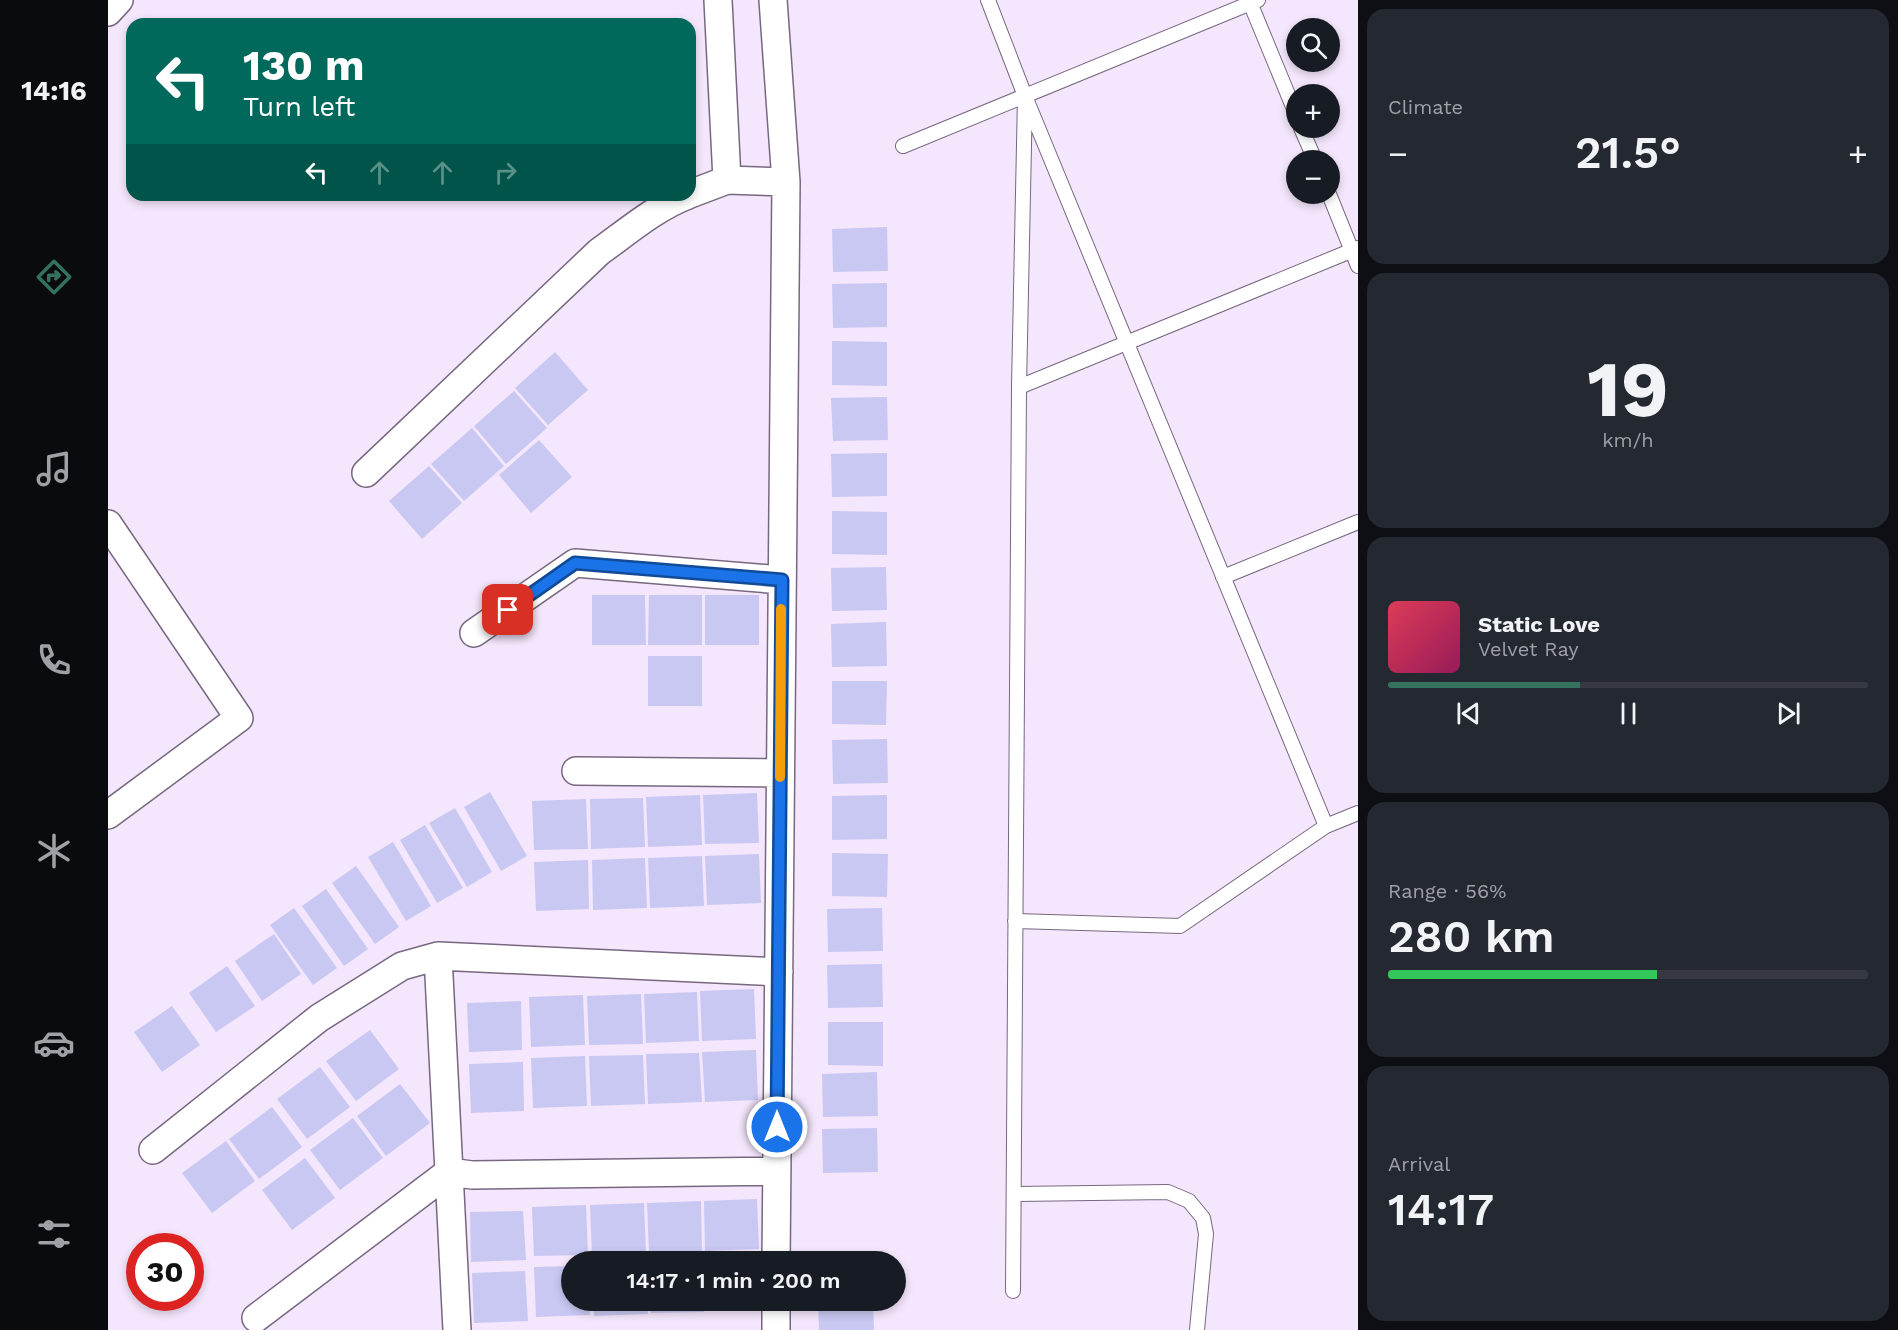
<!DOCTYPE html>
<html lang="en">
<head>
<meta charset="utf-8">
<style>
  :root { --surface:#171b24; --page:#242831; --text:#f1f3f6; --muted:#9ea1a6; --line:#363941; --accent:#35725d }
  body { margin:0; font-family:"Work Sans",sans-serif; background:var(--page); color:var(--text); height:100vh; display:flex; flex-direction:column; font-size:22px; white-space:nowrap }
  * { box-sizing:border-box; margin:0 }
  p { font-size:20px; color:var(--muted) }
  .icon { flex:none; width:33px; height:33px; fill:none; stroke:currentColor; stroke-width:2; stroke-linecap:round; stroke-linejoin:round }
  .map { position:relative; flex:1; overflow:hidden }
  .panel { display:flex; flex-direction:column; gap:9px; padding:9px; background:#0d0f14; width:540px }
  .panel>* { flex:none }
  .guide { position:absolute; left:18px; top:18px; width:570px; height:183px; border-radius:18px; box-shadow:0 3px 9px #0003; background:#00695c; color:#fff; overflow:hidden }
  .tools { position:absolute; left:1178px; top:18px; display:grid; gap:12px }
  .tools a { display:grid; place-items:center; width:54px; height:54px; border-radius:50%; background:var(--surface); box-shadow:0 3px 9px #0003; font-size:30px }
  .speed { position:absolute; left:18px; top:1233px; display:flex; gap:12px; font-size:30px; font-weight:700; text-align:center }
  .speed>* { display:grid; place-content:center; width:78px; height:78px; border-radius:50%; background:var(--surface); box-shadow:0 3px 9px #0003; line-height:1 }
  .speed .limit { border:9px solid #d22; background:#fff; color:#111 }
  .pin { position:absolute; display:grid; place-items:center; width:51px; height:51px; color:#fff; margin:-26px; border-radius:12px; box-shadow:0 3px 9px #0006 }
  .me { position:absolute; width:66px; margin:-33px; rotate:0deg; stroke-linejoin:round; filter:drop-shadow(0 0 4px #0008) }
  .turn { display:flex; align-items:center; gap:21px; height:126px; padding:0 18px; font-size:27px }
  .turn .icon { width:78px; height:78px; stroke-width:2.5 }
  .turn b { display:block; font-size:42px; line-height:51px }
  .lanes { display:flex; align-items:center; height:57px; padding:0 18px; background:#0003; justify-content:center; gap:30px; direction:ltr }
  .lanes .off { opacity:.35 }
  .big { font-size:45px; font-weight:600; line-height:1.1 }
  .panel .card { flex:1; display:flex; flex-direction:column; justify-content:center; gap:9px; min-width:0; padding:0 21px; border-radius:18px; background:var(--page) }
  .panel .dial { align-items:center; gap:0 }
  .dial b { font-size:78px; line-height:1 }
  .song { display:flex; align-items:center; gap:18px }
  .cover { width:72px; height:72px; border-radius:9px; background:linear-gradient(135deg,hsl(350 70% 55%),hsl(330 70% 35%)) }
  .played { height:6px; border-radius:3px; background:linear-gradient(90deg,var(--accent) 40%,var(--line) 40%) }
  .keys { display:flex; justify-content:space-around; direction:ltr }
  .heat { display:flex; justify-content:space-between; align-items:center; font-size:33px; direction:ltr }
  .charge { height:9px; border-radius:4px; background:linear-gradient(90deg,#34c759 56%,var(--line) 0) }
  .trip { position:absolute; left:453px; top:1251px; width:345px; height:60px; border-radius:30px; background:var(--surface); box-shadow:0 3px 9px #0003; font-weight:600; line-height:60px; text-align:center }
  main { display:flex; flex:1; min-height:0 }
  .tab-bar { display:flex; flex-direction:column; width:108px; justify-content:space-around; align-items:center; background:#090b0e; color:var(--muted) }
  .tab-bar .icon { width:42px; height:42px }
  .tab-bar .selected { color:var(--accent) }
  .tab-bar b { font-size:27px; color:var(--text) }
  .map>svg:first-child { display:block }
  .building { fill:#c9c8f3 }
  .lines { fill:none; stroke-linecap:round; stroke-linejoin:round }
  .lane-casing { stroke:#77687f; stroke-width:16 }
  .street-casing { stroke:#77687f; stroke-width:30 }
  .lane { stroke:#fff; stroke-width:14 }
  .street { stroke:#fff; stroke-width:27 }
  .route-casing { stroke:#114b97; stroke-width:15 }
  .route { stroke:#1a73e8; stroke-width:10 }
  .slow { stroke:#f59e0b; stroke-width:10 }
</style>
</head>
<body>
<main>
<nav class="tab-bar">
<b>14:16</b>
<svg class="icon selected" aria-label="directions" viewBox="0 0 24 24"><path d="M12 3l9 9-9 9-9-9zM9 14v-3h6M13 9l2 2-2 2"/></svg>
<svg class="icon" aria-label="music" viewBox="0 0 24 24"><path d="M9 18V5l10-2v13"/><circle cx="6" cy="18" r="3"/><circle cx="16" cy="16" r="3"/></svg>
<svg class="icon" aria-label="phone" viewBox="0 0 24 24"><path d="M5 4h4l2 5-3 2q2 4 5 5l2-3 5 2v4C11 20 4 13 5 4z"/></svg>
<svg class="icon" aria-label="climate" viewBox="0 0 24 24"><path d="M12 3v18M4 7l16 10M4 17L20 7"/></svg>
<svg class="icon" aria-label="car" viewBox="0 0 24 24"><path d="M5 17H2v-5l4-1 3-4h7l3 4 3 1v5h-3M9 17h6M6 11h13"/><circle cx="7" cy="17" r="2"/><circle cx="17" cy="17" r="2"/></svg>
<svg class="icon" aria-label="filters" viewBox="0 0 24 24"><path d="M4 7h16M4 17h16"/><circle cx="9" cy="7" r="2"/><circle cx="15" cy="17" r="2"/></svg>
</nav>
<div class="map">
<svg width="1250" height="1330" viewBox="0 0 1250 1330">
  <rect width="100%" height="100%" fill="#f4e6fc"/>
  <path class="building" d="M 779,227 L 780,271 L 725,272 L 724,229 Z
    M 779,283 L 779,327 L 725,328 L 724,284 Z
    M 724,341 L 779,342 L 779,386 L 724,385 Z
    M 447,352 L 480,390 L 440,425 L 407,388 Z
    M 406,391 L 439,428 L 398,464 L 366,426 Z
    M 779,397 L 780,440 L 725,441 L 723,398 Z
    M 364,428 L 396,466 L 356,501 L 323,464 Z
    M 431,440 L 464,477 L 423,513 L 391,475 Z
    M 779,453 L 779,496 L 724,497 L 723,454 Z
    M 321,466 L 354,503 L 314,539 L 281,501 Z
    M 724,511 L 779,512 L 779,555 L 724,554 Z
    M 778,567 L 779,610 L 724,611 L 723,568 Z
    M 484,595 L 537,595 L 538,645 L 484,645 Z
    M 541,595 L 594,595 L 594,645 L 540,645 Z
    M 597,595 L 651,595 L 651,645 L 597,645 Z
    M 778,622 L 779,666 L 724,667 L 723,624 Z
    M 540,656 L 594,656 L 594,706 L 540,706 Z
    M 724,681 L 779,681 L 778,725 L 724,724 Z
    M 779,739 L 780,783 L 725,784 L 724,740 Z
    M 382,792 L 419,856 L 393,871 L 356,807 Z
    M 649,793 L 651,843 L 597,844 L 595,795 Z
    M 592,795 L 594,845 L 540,847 L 538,797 Z
    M 779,795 L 779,839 L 724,840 L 724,796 Z
    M 535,798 L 537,847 L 483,849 L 482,799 Z
    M 478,799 L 480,849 L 426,850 L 424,801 Z
    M 347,808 L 384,872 L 359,887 L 321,823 Z
    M 317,825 L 355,888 L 329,903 L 292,840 Z
    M 285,842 L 323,906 L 298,921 L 260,857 Z
    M 724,853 L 780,854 L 779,897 L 724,896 Z
    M 651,854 L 653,903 L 599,905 L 597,856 Z
    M 594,856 L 596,906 L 542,908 L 540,858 Z
    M 537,858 L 539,908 L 485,910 L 484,860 Z
    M 480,860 L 481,909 L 428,911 L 426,862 Z
    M 248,866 L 291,927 L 267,944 L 224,883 Z
    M 218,889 L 260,949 L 236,966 L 194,906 Z
    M 186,908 L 229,968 L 205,985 L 162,925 Z
    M 774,908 L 775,951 L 720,952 L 719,909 Z
    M 166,934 L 193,974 L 154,1001 L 127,961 Z
    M 774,964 L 775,1007 L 720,1008 L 719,965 Z
    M 119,966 L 147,1006 L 108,1032 L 81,993 Z
    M 646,989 L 648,1039 L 594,1041 L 592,991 Z
    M 589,992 L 591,1041 L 538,1043 L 536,994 Z
    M 533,994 L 535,1044 L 481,1045 L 479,996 Z
    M 475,995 L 477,1045 L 423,1047 L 421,997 Z
    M 413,1001 L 414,1050 L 361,1052 L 359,1003 Z
    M 64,1006 L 92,1045 L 54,1072 L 26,1032 Z
    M 720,1022 L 775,1022 L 775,1066 L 720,1065 Z
    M 262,1030 L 291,1069 L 248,1101 L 218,1061 Z
    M 648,1050 L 650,1100 L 597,1102 L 594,1052 Z
    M 591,1053 L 594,1102 L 540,1104 L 538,1054 Z
    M 535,1055 L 537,1104 L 483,1106 L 481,1056 Z
    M 477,1056 L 479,1106 L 425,1108 L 423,1058 Z
    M 415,1062 L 416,1111 L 363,1113 L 361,1064 Z
    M 212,1067 L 242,1107 L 199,1139 L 169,1099 Z
    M 769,1072 L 770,1116 L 715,1117 L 714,1074 Z
    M 292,1084 L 322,1123 L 278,1156 L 249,1116 Z
    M 164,1107 L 194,1147 L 151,1179 L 121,1139 Z
    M 245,1118 L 275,1158 L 232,1190 L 202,1150 Z
    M 769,1128 L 770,1172 L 715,1173 L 714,1129 Z
    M 118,1141 L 147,1181 L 104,1213 L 74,1173 Z
    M 197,1158 L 227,1198 L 184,1230 L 154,1190 Z
    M 649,1199 L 651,1249 L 597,1251 L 596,1201 Z
    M 593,1201 L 594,1251 L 541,1253 L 539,1203 Z
    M 536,1203 L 538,1253 L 484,1255 L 482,1205 Z
    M 478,1205 L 480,1255 L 426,1256 L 424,1207 Z
    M 415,1211 L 418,1260 L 363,1262 L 362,1212 Z
    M 464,1266 L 464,1300 L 481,1300 L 482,1315 L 428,1317 L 426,1267 Z
    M 417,1271 L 420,1321 L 366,1323 L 364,1273 Z
    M 485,1300 L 539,1300 L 540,1314 L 486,1316 Z
    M 542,1300 L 596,1300 L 596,1312 L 543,1313 Z
    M 599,1300 L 653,1300 L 653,1310 L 599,1311 Z
    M 765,1301 L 766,1330 L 711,1330 L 710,1302 Z"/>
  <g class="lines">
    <defs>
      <path id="lane" d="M 880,0 L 917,96 L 911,387 L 905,1291
        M 1141,0 L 1188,114
        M 919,101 L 1218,826
        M 1193,128 L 1207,160
        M 795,146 L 1150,0
        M 1221,194 L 1250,266
        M 911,387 L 1250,248
        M 1115,577 L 1250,522
        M 907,921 L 1072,926 L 1218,826 L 1250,813
        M 906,1194 L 1060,1192 L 1081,1201 L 1095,1218 L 1098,1234 L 1089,1330"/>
      <path id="street" d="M 610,0 L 619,180
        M 665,0 L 678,182 L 668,1262
        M 0,12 L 11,0
        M 582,194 L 619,180 L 678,182
        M 258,473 L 491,252 C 519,232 548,207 580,195
        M 0,524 L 131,718 L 0,815
        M 366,633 L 467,563 L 674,580
        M 468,771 L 672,773
        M 330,956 L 349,1330
        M 45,1150 L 211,1018 L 294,966 L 330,956 L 671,972
        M 148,1318 L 341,1172 L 364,1175 L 669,1171
        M 668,1330 L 668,1300"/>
    </defs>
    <use href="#lane" class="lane-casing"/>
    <use href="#street" class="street-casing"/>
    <use href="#lane" class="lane"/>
    <use href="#street" class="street"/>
  </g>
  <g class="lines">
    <defs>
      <path id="route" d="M 400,610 L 467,563 L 674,580 L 669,1127"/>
    </defs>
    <use href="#route" class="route-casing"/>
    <use href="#route" class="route"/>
    <path class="slow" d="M 672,777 L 673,609"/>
  </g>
</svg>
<div class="tools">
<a><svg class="icon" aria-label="search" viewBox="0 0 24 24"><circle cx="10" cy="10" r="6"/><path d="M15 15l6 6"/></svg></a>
<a>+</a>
<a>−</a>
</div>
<div class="speed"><div class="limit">30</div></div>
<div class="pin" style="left:400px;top:610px;background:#d93025"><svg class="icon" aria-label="arrive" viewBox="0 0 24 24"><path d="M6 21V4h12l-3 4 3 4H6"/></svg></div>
<svg class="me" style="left:669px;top:1127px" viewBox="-20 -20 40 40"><circle r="17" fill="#1a73e8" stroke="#fff" stroke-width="3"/><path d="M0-11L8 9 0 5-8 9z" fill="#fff"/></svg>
<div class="trip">14:17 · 1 min · 200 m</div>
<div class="guide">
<div class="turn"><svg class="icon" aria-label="left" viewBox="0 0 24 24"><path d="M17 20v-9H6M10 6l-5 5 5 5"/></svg><div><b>130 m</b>Turn left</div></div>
<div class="lanes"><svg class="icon" aria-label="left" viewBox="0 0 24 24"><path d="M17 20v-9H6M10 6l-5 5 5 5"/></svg><svg class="icon off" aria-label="ahead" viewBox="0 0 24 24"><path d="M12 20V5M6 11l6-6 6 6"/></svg><svg class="icon off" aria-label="ahead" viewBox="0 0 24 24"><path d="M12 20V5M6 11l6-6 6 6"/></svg><svg class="icon off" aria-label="right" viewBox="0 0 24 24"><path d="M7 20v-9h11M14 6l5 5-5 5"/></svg></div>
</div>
</div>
<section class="panel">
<div class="card"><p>Climate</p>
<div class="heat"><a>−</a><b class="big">21.5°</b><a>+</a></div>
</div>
<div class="card dial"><b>19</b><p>km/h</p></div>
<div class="card">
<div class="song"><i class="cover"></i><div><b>Static Love</b><p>Velvet Ray</p></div></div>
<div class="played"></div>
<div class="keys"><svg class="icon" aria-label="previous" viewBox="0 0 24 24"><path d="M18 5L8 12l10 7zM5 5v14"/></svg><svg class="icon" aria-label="pause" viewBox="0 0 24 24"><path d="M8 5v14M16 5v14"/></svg><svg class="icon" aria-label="next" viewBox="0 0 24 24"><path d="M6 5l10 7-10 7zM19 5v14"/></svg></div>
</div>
<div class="card"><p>Range · 56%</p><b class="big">280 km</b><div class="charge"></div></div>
<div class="card"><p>Arrival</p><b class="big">14:17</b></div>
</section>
</main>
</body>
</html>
